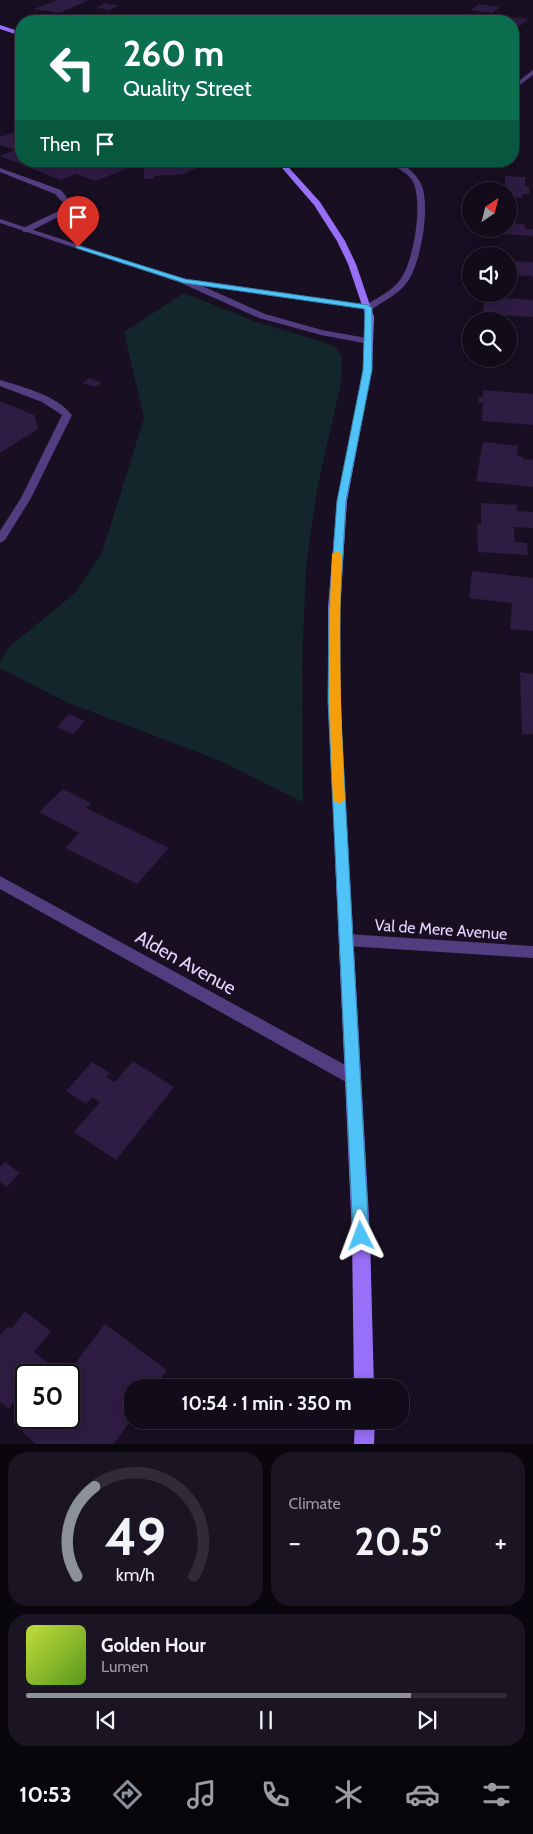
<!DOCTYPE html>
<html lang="en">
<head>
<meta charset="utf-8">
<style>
  :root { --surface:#120b1a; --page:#1b1423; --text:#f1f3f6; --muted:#9c9ba2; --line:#312b39; --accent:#8c9099 }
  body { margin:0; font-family:Cabin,sans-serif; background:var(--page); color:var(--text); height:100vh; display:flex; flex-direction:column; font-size:19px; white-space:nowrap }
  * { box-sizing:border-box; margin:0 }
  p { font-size:16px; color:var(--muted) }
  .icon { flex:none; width:28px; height:28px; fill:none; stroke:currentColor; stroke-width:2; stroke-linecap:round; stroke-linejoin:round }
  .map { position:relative; height:1444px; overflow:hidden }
  .side { display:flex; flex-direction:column; gap:8px; padding:8px; background:#0a060e; flex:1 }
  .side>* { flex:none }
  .guide { position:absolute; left:15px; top:15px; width:504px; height:152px; border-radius:20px; box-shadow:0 2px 12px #0003,0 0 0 1px var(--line); background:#0b6e4f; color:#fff; overflow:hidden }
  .needle { width:32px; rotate:35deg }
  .fabs { position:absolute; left:462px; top:182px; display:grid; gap:10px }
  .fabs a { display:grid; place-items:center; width:55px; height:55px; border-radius:50%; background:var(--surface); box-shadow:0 2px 12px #0003,0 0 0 1px var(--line); font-size:25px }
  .speed { position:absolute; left:15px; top:1364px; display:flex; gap:10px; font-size:25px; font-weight:700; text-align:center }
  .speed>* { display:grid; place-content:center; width:65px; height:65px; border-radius:50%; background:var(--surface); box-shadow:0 2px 12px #0003,0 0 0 1px var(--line); line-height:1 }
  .speed .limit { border:2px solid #111; border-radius:8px; background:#fff; color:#111 }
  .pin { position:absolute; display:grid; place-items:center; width:42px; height:42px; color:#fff; margin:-51px -21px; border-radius:50% 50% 50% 0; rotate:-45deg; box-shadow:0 0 5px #0007 }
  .pin .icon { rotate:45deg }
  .me { position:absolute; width:55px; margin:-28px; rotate:357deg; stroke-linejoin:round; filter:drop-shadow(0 0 4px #0008) }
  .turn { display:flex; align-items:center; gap:18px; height:105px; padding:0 25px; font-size:22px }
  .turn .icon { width:65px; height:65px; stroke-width:2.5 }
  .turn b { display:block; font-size:35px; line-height:42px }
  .then { display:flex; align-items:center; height:48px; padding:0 25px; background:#0003; gap:10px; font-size:19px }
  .big { font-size:38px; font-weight:700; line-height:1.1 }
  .side .tile { flex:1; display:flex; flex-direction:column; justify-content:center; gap:8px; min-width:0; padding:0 18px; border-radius:20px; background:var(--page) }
  .side .dial { align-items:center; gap:0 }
  .dial svg { height:130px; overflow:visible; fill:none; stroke:var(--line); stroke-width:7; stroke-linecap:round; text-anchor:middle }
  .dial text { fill:var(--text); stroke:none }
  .song { display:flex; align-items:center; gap:15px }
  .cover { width:60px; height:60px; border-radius:8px; background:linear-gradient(135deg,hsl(70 70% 55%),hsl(90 70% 35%)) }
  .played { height:5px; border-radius:2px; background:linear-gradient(90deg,var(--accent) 80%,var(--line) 80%) }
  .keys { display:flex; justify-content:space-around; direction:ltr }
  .heat { display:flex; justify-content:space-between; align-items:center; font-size:28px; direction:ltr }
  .side .tiles { flex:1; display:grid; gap:8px; grid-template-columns:1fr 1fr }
  .tile:last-child { grid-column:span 2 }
  .trip { position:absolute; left:124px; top:1379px; width:285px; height:50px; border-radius:20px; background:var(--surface); box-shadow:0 2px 12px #0003,0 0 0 1px var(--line); font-weight:700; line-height:50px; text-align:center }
  .tab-bar { display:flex; height:80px; justify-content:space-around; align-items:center; background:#07040a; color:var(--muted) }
  .tab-bar .icon { width:35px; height:35px }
  .tab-bar .selected { color:var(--accent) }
  .tab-bar b { font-size:22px; color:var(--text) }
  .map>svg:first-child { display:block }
  .green { fill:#12262c }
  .building { fill:#2e1c42 }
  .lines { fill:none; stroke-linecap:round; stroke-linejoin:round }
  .lane { fill:#513d7f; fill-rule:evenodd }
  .street { fill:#513d7f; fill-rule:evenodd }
  .secondary { fill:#986ff7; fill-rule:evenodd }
  .route { fill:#4fc3f7; stroke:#337fa1 }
  .slow { fill:#f59e0b }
  .labels { text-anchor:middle; stroke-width:5; stroke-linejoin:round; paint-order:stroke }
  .street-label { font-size:16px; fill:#e3d3fd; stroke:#180f22 }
  .near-street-label { font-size:19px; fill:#e3d3fd; stroke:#180f22 }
</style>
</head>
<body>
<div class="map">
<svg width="533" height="1444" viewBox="0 0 533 1444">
  <rect width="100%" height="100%" fill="#180f22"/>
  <path class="green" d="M 184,293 L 256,322 L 326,343 L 335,347 L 342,357 L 341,383 L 317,489 L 306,568 L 302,665 L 303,802 L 218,760 L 66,702 L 0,668 L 0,662 L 8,648 L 75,593 L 102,553 L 144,418 L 124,332 Z"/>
  <path class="building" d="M 58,0 L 89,0 L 60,13 L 33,9 Z
    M 106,3 L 118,6 L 108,10 L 96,7 Z
    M 479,4 L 500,7 L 492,13 L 470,10 Z
    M 91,14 L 103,17 L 100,18 L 116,19 L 111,21 L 75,21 Z
    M 499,15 L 528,19 L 520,26 L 512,25 L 512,21 L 492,20 Z
    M 21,130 L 21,161 L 217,161 L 184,173 L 187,174 L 154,176 L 154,179 L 144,179 L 144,164 L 138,164 L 96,181 L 76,174 L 61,180 L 0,156 L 14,150 L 0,145 L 0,137 Z
    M 505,176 L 525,177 L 525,186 L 529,187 L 529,194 L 522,194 L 522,198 L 511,197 L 512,203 L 509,203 L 509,191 L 496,191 L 496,185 L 505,186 Z
    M 509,223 L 525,224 L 525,229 L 533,229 L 533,236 L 486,233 L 486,229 L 509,229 Z
    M 509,261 L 533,262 L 533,278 L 531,276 L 509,275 Z
    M 484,297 L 533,300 L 533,317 L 483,314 Z
    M 90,378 L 102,383 L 95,387 L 82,383 Z
    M 483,390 L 533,394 L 533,425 L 482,421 L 483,403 L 479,403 L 479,397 L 483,397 Z
    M 0,401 L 34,415 L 38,429 L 0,453 Z
    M 483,442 L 518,446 L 517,456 L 523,457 L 523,459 L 533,460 L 533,487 L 476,481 Z
    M 481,503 L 517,505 L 517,511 L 533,512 L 533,528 L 514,527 L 515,542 L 527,543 L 528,555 L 478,552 L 477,524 L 481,524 Z
    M 472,571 L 533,578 L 533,631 L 510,629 L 512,603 L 469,598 Z
    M 520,672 L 533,674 L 533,734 L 522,734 Z
    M 69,714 L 85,721 L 73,734 L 57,727 Z
    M 63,789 L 91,803 L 86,808 L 169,848 L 137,884 L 65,848 L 79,833 L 39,812 Z
    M 133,1061 L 174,1087 L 116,1160 L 74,1132 L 100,1102 L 92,1097 L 86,1104 L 66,1091 L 92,1062 L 110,1073 L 106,1077 L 115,1082 Z
    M 5,1162 L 20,1173 L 7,1187 L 0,1182 L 0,1167 Z
    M 25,1311 L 51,1332 L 34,1352 L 63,1375 L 26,1375 L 26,1398 L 21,1393 L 9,1409 L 0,1401 L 0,1335 L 8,1326 L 11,1329 Z
    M 105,1324 L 167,1370 L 154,1388 L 132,1388 L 132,1418 L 114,1444 L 36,1444 L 22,1432 L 33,1418 L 69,1418 L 69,1375 L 66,1375 Z"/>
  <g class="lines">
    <path class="lane" d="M 0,168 L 61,190 L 75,208 L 29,232 L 23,232 L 23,228 L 67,207 L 55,194 L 0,172 Z
      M 0,380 C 23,387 56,395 72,415 L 31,498 L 5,540 L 0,543 L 0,531 L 21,498 L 62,415 L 42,402 L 0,386 Z"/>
    <path class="street" d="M 533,70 L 533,75 L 512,91 L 512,86 Z
      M 388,161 L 396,161 L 403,165 L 415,161 L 426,161 L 408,168 C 414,173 419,179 422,186 C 430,209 421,262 408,281 C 400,294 383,301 371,310 L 200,285 L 265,314 L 322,330 L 372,339 L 372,343 L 369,344 L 321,335 L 259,318 L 181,283 L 0,223 L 0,219 L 192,282 L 196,280 L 366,305 C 377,298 392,291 400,280 C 414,262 424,199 412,180 C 406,171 395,168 388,161 Z
      M 0,876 L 358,1072 L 360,1077 L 358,1082 L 352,1084 L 346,1082 L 0,889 Z
      M 347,934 L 533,946 L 533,958 L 347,946 L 342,944 L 340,940 L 342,936 Z"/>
    <path class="secondary" d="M 0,25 L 21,32 L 21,36 L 0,29 Z
      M 276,161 L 283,161 L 320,202 L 345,241 L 356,264 L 374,317 L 372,369 L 347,501 L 340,608 L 340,700 L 370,1236 L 374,1388 L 354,1388 L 352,1236 L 328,700 L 328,608 L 337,501 L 364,369 L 366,317 L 348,264 L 337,241 L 314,205 Z
      M 355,1420 L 375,1420 L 374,1444 L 354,1444 Z"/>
  </g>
  <path class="route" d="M 76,245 L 185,279 L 368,305 L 372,308 L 372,370 L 346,501 L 340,608 L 340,700 L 369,1236 L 367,1242 L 361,1244 L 355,1242 L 353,1236 L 328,700 L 329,608 L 337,501 L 363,370 L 365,309 L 184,283 L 76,248 Z"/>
  <path class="slow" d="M 337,551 L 342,554 C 338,636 341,717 345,800 L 339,804 L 333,800 C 329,717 328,636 332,554 Z"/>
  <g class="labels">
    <g class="street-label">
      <text transform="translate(441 929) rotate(4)" y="6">Val de Mere Avenue</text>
    </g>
    <g class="near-street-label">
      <text transform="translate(186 962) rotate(29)" y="7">Alden Avenue</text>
    </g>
  </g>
</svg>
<div class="fabs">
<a><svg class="needle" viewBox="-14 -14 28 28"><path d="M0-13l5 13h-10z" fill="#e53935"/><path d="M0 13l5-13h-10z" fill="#9c9ba2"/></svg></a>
<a><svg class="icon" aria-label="sound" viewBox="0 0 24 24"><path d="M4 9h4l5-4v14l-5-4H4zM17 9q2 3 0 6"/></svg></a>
<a><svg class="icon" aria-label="search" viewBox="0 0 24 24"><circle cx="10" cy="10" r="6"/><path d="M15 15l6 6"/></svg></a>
</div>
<div class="speed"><div class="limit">50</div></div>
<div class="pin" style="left:78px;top:247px;background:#d93025"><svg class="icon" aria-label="arrive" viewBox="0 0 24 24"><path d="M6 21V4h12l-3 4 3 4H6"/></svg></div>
<svg class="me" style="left:361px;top:1236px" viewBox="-20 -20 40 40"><path d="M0-17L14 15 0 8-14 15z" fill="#4fc3f7" stroke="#fff" stroke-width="4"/></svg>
<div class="trip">10:54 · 1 min · 350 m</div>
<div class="guide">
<div class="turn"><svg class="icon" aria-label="left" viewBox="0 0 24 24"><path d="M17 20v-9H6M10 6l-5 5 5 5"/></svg><div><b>260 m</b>Quality Street</div></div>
<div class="then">Then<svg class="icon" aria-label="arrive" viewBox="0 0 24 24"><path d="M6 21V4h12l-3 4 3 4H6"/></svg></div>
</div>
</div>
<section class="side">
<div class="tiles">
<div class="tile dial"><svg viewBox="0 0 100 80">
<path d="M14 69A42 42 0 1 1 86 69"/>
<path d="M14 69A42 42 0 0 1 25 14" stroke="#8c9099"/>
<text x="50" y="56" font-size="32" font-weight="700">49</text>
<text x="50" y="72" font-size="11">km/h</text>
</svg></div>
<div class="tile"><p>Climate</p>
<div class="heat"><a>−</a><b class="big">20.5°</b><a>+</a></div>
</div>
<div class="tile">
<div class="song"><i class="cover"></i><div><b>Golden Hour</b><p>Lumen</p></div></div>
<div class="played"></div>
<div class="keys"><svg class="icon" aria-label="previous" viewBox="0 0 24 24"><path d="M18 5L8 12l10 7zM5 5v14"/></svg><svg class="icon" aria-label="pause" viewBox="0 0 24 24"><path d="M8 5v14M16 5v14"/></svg><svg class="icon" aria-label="next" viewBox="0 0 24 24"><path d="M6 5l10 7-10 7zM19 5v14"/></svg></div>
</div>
</div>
</section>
<nav class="tab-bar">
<b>10:53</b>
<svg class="icon selected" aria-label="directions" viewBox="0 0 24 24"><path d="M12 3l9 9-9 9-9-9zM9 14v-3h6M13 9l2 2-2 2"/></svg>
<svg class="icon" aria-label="music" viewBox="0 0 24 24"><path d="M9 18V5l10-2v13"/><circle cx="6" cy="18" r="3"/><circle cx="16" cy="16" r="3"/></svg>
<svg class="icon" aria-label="phone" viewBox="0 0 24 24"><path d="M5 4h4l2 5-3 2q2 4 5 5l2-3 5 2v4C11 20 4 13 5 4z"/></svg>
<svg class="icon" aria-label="climate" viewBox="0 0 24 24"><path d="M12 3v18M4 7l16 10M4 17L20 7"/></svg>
<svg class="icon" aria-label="car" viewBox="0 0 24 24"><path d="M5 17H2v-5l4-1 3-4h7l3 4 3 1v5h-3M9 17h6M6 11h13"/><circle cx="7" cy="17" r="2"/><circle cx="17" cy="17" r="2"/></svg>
<svg class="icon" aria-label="filters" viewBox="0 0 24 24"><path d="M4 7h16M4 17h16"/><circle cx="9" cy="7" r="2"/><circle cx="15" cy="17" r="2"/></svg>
</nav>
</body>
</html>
